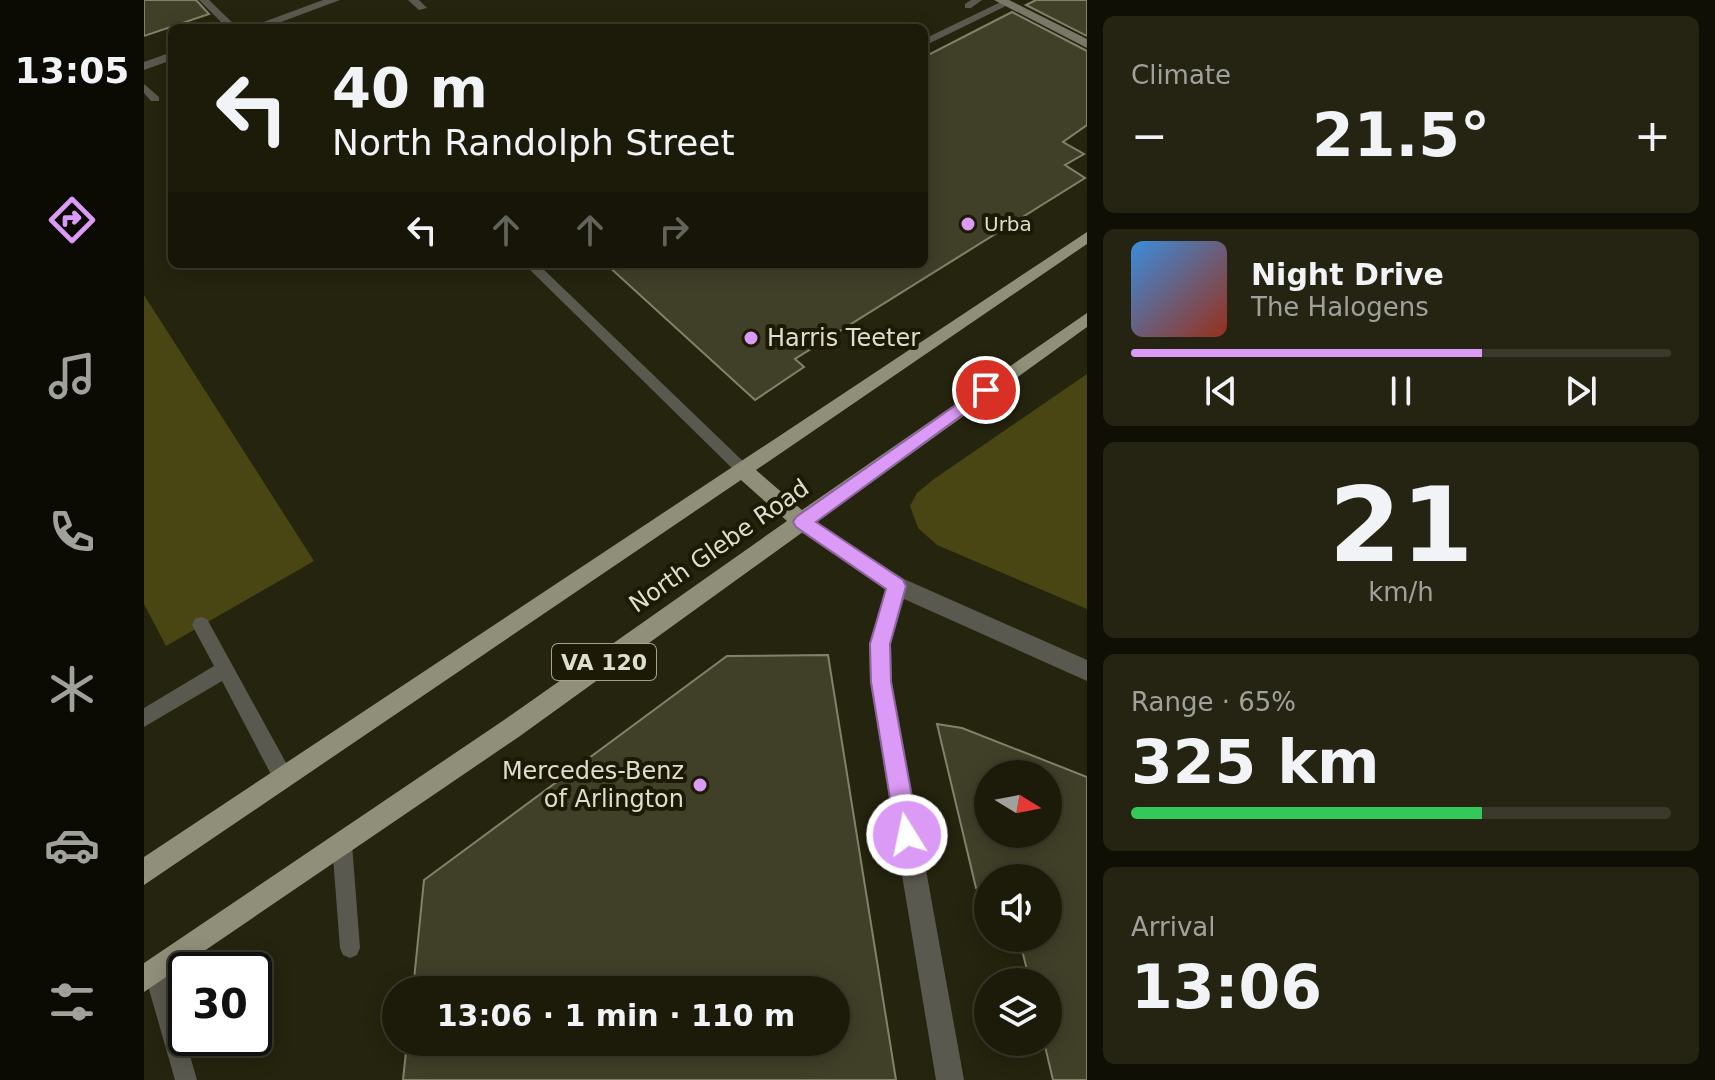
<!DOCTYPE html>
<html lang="en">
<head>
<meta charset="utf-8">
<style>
  :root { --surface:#1c1b0a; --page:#252413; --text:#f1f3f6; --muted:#a0a19c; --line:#3a392b; --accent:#db9af6 }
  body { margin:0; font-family:"DejaVu Sans",sans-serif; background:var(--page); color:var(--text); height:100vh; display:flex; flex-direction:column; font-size:30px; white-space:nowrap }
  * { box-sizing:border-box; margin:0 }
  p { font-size:26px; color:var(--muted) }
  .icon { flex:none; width:44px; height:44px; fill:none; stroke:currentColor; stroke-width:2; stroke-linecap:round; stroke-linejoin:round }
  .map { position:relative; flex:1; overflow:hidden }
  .panel { display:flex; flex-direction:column; gap:16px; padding:16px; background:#0f0f06; width:628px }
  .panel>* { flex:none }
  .top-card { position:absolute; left:24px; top:24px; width:760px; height:244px; border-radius:12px; box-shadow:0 4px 20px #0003,0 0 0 2px var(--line); background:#1c1b0a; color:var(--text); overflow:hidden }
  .needle { width:52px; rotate:100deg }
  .buttons { position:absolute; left:830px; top:760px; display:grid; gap:16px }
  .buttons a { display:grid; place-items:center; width:88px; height:88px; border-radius:50%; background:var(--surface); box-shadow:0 4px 20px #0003,0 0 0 2px var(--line); font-size:40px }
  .speed { position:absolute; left:24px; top:952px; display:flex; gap:16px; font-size:40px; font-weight:700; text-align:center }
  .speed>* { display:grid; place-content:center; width:104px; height:104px; border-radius:50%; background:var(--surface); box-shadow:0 4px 20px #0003,0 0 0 2px var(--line); line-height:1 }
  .speed .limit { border:4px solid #111; border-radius:12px; background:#fff; color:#111 }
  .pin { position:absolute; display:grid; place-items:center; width:68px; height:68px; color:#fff; margin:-34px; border:4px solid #fff; border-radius:50%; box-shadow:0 2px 8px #0007 }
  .me { position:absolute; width:88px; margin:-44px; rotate:350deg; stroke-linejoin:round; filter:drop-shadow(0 0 6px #0008) }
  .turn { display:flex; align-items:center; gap:28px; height:168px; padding:0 32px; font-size:36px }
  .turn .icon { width:104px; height:104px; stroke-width:2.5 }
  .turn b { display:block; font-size:56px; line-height:68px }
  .lanes { display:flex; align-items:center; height:76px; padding:0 32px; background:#0003; justify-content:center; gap:40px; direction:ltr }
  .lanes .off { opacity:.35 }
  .big { font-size:60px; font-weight:700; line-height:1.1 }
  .panel .card { flex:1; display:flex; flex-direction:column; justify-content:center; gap:12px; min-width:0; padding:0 28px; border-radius:12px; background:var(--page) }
  .panel .dial { align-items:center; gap:0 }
  .dial b { font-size:104px; line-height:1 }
  .song { display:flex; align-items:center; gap:24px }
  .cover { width:96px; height:96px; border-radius:12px; background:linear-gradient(135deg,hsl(210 70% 55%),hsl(10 70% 35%)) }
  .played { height:8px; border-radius:4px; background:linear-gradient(90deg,var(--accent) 65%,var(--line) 65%) }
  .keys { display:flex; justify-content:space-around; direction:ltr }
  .heat { display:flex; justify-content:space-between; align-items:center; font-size:44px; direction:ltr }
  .charge { height:12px; border-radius:6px; background:linear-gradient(90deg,#34c759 65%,var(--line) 0) }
  .trip { position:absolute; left:238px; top:976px; width:468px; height:80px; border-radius:40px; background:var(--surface); box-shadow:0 4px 20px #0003,0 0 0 2px var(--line); font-weight:700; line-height:80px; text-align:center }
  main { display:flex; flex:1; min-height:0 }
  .tabs { display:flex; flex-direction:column; width:144px; justify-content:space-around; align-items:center; background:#0b0b04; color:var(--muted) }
  .tabs .icon { width:56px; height:56px }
  .tabs .current { color:var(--accent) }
  .tabs b { font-size:36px; color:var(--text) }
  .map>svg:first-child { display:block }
  .green { fill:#494614 }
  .building { fill:#403f28; stroke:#838269; stroke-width:2; fill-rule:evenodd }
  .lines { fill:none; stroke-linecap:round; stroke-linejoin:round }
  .lane { fill:#59594f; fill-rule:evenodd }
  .street { fill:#59594f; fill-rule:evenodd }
  .secondary { fill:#787867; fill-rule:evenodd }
  .primary { fill:#908f79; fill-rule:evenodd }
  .route { fill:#db9af6; stroke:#8e64a0; stroke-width:2 }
  .poi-dot { fill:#db9af6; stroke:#1c1a05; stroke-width:3 }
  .labels { text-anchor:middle; stroke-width:8; stroke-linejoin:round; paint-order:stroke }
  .far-poi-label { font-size:20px; fill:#deded0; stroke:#1c1a05; text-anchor:start }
  .shield { fill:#1c1a05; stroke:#a4a393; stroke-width:2 }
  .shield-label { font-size:22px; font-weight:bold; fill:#deded0 }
  .poi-label { font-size:24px; fill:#deded0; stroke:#1c1a05; text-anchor:start }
  .street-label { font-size:24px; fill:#deded0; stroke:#1c1a05 }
</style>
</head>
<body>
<main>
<nav class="tabs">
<b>13:05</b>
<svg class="icon current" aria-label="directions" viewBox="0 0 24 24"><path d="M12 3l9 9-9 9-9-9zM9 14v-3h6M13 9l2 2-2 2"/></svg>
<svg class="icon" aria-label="music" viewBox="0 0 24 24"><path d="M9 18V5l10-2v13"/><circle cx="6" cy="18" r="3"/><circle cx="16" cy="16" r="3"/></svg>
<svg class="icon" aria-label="phone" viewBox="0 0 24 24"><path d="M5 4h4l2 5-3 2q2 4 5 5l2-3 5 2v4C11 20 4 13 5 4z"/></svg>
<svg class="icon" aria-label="climate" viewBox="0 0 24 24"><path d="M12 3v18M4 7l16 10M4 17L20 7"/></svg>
<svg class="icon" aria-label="car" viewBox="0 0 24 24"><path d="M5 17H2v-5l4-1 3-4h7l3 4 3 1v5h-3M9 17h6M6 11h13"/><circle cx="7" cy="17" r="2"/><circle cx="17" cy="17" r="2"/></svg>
<svg class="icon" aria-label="filters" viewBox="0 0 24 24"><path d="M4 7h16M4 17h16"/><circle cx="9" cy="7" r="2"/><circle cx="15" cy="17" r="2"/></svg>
</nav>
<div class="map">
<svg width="943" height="1080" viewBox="0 0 943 1080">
  <rect width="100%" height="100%" fill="#25240e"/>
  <path class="green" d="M 0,295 L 170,561 L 22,646 L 0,604 Z
    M 943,374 L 943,609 L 793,545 L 774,528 L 766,506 L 773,493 L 790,479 Z"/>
  <path class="building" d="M 0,0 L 52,0 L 65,14 L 0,36 Z
    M 892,0 L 943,0 L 943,36 L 882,5 Z
    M 868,12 L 943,51 L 943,125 L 919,142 L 940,154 L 921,165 L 941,178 L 651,359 L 660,367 L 611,400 L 462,264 L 780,264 L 780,57 Z
    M 684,655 L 752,1080 L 259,1080 L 263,1042 L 692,1042 L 692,990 L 269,990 L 280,880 L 583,656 Z
    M 793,724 L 818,728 L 943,777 L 943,1080 L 909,1080 L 900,1042 L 904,1042 L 904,982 L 886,982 L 875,938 L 904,938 L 904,878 L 844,878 L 844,887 L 832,888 ZM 844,774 L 904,774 L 904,834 L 844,834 Z"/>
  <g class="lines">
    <path class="lane" d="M 55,0 L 65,0 L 94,28 L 83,28 Z
      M 264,0 L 275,0 L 283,8 L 275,10 Z
      M 827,0 L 838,0 L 827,8 L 821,8 L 821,4 Z
      M 861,0 L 866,3 L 864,5 L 780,46 L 780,39 Z
      M 0,84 L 15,97 L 15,101 L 7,101 L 0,93 Z
      M 380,264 L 394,264 L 604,466 L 607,470 L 604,474 L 594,474 Z
      M 57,617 L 63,619 L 146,770 L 148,777 L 146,784 L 139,786 L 132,784 L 78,681 L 0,727 L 0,708 L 70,666 L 48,625 L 51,619 Z
      M 198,834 L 205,837 L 208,844 L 216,948 L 213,955 L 206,958 L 199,955 L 196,948 L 188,844 L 191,837 Z
      M 11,961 L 19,964 L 22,972 L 53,1080 L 31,1080 L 0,972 L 3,964 Z"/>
    <path class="street" d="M 179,0 L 196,0 L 121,28 L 103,28 Z
      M 28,52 L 28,60 L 0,70 L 0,62 Z
      M 658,514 L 760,579 L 943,660 L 943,681 L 760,599 L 747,644 L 748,682 L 820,1080 L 792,1080 L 726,682 L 725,644 L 742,590 L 651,528 L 648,522 L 651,516 Z"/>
    <path class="secondary" d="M 850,0 L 865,0 L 943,39 L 943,48 Z"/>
    <path class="primary" d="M 943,232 L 943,244 L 612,470 L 658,510 L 943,313 L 943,327 L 376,736 L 0,992 L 0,963 L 360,720 L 643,521 L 597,480 L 0,885 L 0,857 Z"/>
  </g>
  <path class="route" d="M 842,384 L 850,390 L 847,394 L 672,522 L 759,580 L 762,586 L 746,644 L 747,682 L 775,835 L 771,843 L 763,846 L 756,843 L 752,835 L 727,682 L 726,644 L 742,589 L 652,527 L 649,522 L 652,517 Z"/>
  <g class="poi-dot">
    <circle cx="824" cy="224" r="8"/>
    <circle cx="607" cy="338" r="8"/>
    <circle cx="556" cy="785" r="8"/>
  </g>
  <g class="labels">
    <g class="far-poi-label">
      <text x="840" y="231">Urba</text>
    </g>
    <rect class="shield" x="408" y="644" width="104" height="36" rx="6"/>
    <g class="shield-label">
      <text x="460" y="670">VA 120</text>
    </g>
    <g class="poi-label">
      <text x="623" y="346">Harris Teeter</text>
      <text x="540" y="779" text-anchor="end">Mercedes-Benz<tspan x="540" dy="28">of Arlington</tspan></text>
    </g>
    <g class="street-label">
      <text transform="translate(575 546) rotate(-35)" y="8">North Glebe Road</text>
    </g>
  </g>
</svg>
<div class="buttons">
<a><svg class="needle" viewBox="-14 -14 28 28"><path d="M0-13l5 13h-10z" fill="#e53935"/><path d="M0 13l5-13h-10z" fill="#a0a19c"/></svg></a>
<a><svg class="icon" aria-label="sound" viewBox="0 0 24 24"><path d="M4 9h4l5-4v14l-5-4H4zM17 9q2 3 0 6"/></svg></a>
<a><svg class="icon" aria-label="layers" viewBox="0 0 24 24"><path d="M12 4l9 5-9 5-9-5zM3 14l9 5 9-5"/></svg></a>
</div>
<div class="speed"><div class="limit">30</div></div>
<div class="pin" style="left:842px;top:390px;background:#d93025"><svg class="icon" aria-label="arrive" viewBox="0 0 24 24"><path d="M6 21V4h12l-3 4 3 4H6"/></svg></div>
<svg class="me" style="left:763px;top:835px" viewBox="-20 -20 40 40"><circle r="17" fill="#db9af6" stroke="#fff" stroke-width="3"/><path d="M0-11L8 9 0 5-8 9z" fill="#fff"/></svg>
<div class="trip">13:06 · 1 min · 110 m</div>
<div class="top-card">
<div class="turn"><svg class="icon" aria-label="left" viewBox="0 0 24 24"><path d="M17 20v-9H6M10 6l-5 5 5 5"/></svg><div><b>40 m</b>North Randolph Street</div></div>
<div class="lanes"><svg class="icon" aria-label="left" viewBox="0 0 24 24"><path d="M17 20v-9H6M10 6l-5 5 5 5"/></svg><svg class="icon off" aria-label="ahead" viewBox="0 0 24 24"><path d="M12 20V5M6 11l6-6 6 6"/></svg><svg class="icon off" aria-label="ahead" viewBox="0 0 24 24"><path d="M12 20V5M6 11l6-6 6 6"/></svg><svg class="icon off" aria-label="right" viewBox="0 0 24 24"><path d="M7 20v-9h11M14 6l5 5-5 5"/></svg></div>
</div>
</div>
<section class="panel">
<div class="card"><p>Climate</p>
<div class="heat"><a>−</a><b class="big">21.5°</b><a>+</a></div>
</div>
<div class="card">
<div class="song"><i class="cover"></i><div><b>Night Drive</b><p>The Halogens</p></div></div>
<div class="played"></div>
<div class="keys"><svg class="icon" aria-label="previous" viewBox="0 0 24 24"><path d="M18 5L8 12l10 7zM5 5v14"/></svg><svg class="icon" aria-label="pause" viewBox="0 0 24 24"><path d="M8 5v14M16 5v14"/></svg><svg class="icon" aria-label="next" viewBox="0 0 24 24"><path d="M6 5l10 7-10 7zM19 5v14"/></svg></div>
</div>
<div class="card dial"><b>21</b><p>km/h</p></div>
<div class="card"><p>Range · 65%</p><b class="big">325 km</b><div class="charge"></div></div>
<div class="card"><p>Arrival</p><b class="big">13:06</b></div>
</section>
</main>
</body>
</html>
